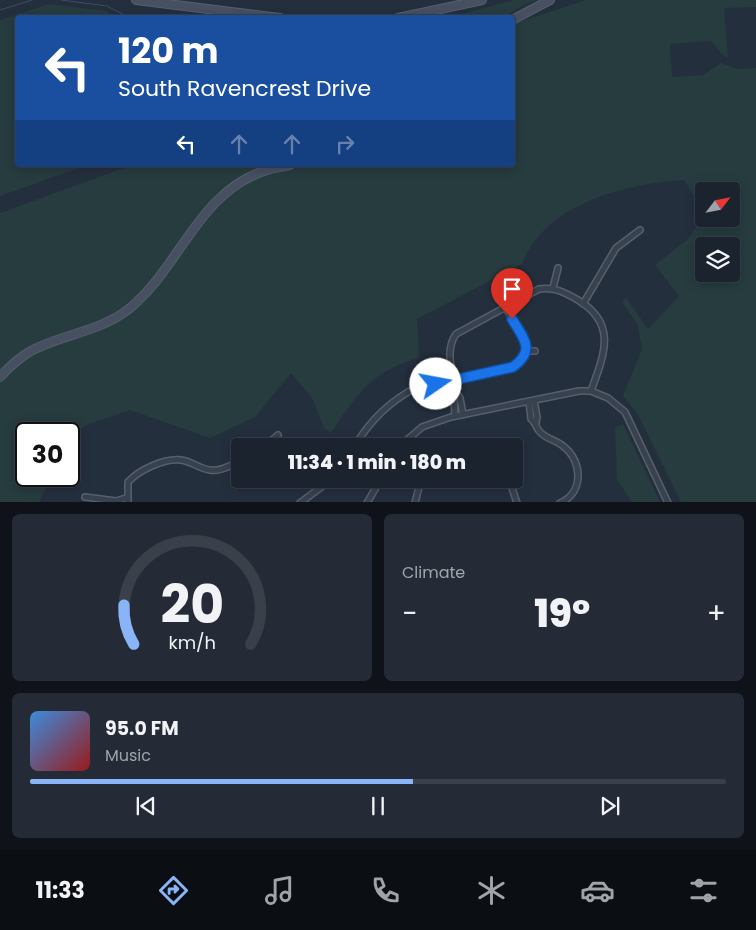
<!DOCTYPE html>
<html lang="en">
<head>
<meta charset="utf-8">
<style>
  :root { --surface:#1b232e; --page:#242b36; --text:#f1f3f6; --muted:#a0a4aa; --line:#39404a; --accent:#8ab4f8 }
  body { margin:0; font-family:Poppins,sans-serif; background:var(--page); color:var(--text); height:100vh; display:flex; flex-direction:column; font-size:19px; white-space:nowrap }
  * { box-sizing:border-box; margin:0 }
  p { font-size:16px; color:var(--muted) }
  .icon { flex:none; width:28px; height:28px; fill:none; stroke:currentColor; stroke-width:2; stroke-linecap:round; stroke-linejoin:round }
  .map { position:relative; height:502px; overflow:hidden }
  .drawer { display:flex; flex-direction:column; gap:12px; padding:12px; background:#0f1319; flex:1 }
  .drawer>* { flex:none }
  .hud { position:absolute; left:15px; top:15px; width:500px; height:152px; border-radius:5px; box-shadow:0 2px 12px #0003,0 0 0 1px var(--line); background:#1a4fa0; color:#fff; overflow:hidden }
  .needle { width:32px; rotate:58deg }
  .controls { position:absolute; left:695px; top:182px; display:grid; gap:10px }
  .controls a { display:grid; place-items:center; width:45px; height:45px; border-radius:5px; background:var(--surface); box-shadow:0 2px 12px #0003,0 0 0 1px var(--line); font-size:25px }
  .speed { position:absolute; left:15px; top:422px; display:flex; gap:10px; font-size:25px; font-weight:700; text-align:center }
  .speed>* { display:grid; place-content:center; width:65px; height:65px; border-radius:50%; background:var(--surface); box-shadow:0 2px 12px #0003,0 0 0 1px var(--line); line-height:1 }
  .speed .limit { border:2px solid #111; border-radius:8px; background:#fff; color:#111 }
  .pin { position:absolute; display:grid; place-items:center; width:42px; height:42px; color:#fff; margin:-51px -21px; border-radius:50% 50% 50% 0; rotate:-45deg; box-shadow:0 0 5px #0007 }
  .pin .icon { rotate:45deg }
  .me { position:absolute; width:55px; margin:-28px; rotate:78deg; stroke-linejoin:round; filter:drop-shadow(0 0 4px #0008) }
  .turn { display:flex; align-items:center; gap:18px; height:105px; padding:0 20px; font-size:22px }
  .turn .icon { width:65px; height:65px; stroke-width:2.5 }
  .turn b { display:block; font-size:35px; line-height:42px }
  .lanes { display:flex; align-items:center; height:48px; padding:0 20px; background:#0003; justify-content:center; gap:25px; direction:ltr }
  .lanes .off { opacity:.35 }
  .big { font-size:38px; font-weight:800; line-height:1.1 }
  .drawer .card { flex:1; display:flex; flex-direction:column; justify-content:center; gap:8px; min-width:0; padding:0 18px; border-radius:8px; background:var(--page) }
  .drawer .dial { align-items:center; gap:0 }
  .dial svg { height:130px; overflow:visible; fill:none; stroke:var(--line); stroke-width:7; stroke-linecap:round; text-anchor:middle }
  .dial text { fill:var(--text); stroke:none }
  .song { display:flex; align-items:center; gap:15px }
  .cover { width:60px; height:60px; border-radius:8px; background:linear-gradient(135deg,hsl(210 70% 55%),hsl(0 70% 35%)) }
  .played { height:5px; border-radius:2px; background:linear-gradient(90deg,var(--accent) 55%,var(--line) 55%) }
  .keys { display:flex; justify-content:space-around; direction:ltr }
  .heat { display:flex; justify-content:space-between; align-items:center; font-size:28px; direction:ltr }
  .drawer .tiles { flex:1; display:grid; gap:12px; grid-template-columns:1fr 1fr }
  .card:last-child { grid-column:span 2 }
  .trip { position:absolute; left:231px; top:438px; width:292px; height:50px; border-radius:5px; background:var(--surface); box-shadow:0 2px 12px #0003,0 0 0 1px var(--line); font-weight:800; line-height:50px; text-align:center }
  .tabs { display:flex; height:80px; justify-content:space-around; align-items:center; background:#0b0e12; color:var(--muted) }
  .tabs .icon { width:35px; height:35px }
  .tabs .current { color:var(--accent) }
  .tabs b { font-size:22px; color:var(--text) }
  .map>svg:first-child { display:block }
  .green { fill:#263c3f; fill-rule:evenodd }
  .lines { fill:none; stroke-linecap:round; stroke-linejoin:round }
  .stream { stroke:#394c67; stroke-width:1 }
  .street-casing { stroke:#565f6c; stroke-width:8 }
  .secondary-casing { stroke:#565f6c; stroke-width:10 }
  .street { stroke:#38414e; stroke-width:5 }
  .secondary { stroke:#465061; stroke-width:8 }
  .route-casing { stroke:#114b97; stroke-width:12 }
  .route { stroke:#1a73e8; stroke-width:9 }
</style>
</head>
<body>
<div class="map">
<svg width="756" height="503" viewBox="0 0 756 503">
  <rect width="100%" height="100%" fill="#242f3e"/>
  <path class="green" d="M 514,0 L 537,0 L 522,6 L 504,17 L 451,17 Z
    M 586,0 L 756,0 L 756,7 L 724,8 L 728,58 L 724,56 L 711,41 L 670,44 L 672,77 L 703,75 L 721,63 L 737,69 L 756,68 L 756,502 L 681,502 L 637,413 L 623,396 L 642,349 L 638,325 L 622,302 L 626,298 L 648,329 L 679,296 L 655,265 L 688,239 L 704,216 L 704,219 L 731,219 L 731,191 L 704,191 L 704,213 L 684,180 C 625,184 546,203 522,264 L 417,319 L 419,358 C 370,372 358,393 331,433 L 324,428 L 312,398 L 291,373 L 255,417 L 210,438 L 130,410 L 89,424 L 69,435 L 26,434 L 26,476 L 52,476 L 39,502 L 0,503 L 0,381 C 28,339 88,342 125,315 C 164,287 180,244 210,210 C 256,157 332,165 395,165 C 434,165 473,165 512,165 L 513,24 ZM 704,246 L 731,246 L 731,274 L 704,274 Z
    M 49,4 L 106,11 L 114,17 L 18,18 L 18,165 L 87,165 L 0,196 L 0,20 Z
    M 132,165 L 273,165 C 262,167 254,171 245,176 C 187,206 177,267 131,303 C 92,334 36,333 0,370 L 0,213 Z
    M 623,424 L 660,502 L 632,502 L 617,480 L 615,428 Z"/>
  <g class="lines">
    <path class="stream" d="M 61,0 L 107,6 L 130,18
      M 0,10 L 32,0
      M 176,18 L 177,17"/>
    <defs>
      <path id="street" d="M 553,288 L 558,268
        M 583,304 L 616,248 L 640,230
        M 526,351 L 535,351
        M 534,400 L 537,417 L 536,423
        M 529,401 L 531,419 C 536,423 536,428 540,432 C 546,439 556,440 563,446 C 583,461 584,493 560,503
        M 463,415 L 460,398 L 456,392 C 453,373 444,351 456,334 L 539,289 C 555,287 564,292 578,300 C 618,324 604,355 591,391
        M 455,416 L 454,398 L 456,392
        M 265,446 L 278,435
        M 355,446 C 370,420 390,401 417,387 L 513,367 C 539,348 518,329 505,307
        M 400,446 L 422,427 L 451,417 L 579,391 L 591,391 L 608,398 L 625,412 L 668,503
        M 509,479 L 517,503
        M 85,497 L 116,501 L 126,498
        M 128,503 L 128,482 C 139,470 164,458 181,460 C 191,461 200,469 210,470 C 220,472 231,465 240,461
        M 300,503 L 332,479
        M 367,503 L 381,479
        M 415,503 L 421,479"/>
      <path id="secondary" d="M 136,0 L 280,18
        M 398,18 L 482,0
        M 512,20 L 550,0
        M 0,377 C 9,367 18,359 29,352 C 61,334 101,332 130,308 C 180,267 198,193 264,171 C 272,168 282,167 290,165"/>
    </defs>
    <use href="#street" class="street-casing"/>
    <use href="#secondary" class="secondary-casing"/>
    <use href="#street" class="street"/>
    <use href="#secondary" class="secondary"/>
  </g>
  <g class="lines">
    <defs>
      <path id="route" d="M 436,384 L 513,367 C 536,350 524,339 512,319"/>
    </defs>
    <use href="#route" class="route-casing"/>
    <use href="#route" class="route"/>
  </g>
</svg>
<div class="controls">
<a><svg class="needle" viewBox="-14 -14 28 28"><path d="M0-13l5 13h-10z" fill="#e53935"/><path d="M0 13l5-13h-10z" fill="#a0a4aa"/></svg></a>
<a><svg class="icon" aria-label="layers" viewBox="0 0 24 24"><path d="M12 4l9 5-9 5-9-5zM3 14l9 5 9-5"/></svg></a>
</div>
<div class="speed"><div class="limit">30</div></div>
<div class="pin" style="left:512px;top:319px;background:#d93025"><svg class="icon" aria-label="arrive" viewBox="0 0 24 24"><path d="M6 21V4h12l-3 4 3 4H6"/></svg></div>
<svg class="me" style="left:436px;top:384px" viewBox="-20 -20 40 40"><circle r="19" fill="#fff"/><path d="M0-13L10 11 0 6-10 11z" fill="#1a73e8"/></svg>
<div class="trip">11:34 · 1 min · 180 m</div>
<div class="hud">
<div class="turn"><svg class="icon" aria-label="left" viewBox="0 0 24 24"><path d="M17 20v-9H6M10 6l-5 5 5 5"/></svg><div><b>120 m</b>South Ravencrest Drive</div></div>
<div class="lanes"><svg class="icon" aria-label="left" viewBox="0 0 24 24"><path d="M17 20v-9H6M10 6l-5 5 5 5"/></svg><svg class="icon off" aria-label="ahead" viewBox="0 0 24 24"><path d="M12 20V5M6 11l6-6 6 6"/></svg><svg class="icon off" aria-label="ahead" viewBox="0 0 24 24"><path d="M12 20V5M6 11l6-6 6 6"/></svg><svg class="icon off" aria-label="right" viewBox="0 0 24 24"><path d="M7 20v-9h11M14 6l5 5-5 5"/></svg></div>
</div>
</div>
<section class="drawer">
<div class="tiles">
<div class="card dial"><svg viewBox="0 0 100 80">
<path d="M14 69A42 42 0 1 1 86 69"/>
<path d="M14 69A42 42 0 0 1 8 45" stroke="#8ab4f8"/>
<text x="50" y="56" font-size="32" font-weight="700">20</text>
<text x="50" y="72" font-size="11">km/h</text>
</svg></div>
<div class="card"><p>Climate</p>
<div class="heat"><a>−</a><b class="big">19°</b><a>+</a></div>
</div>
<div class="card">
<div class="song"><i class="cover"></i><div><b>95.0 FM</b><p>Music</p></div></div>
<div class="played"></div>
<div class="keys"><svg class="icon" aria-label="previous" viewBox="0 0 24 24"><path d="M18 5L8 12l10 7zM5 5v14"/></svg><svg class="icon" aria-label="pause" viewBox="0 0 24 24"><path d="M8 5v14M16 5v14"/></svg><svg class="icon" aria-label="next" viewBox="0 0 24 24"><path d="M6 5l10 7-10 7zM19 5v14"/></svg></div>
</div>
</div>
</section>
<nav class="tabs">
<b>11:33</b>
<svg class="icon current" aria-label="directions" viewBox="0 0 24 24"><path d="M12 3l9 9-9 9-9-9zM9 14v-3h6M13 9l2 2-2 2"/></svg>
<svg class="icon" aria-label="music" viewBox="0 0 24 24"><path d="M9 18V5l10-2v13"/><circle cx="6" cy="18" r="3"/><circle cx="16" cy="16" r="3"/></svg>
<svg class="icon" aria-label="phone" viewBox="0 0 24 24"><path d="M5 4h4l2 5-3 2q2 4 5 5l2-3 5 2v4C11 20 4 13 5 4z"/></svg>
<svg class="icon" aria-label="climate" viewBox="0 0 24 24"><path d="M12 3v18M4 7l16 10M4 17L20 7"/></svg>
<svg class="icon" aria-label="car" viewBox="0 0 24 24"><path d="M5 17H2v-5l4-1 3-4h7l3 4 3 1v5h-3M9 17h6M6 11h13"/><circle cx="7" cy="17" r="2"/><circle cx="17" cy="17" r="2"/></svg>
<svg class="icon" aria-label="filters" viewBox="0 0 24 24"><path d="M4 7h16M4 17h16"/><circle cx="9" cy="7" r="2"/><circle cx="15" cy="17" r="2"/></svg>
</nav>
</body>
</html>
